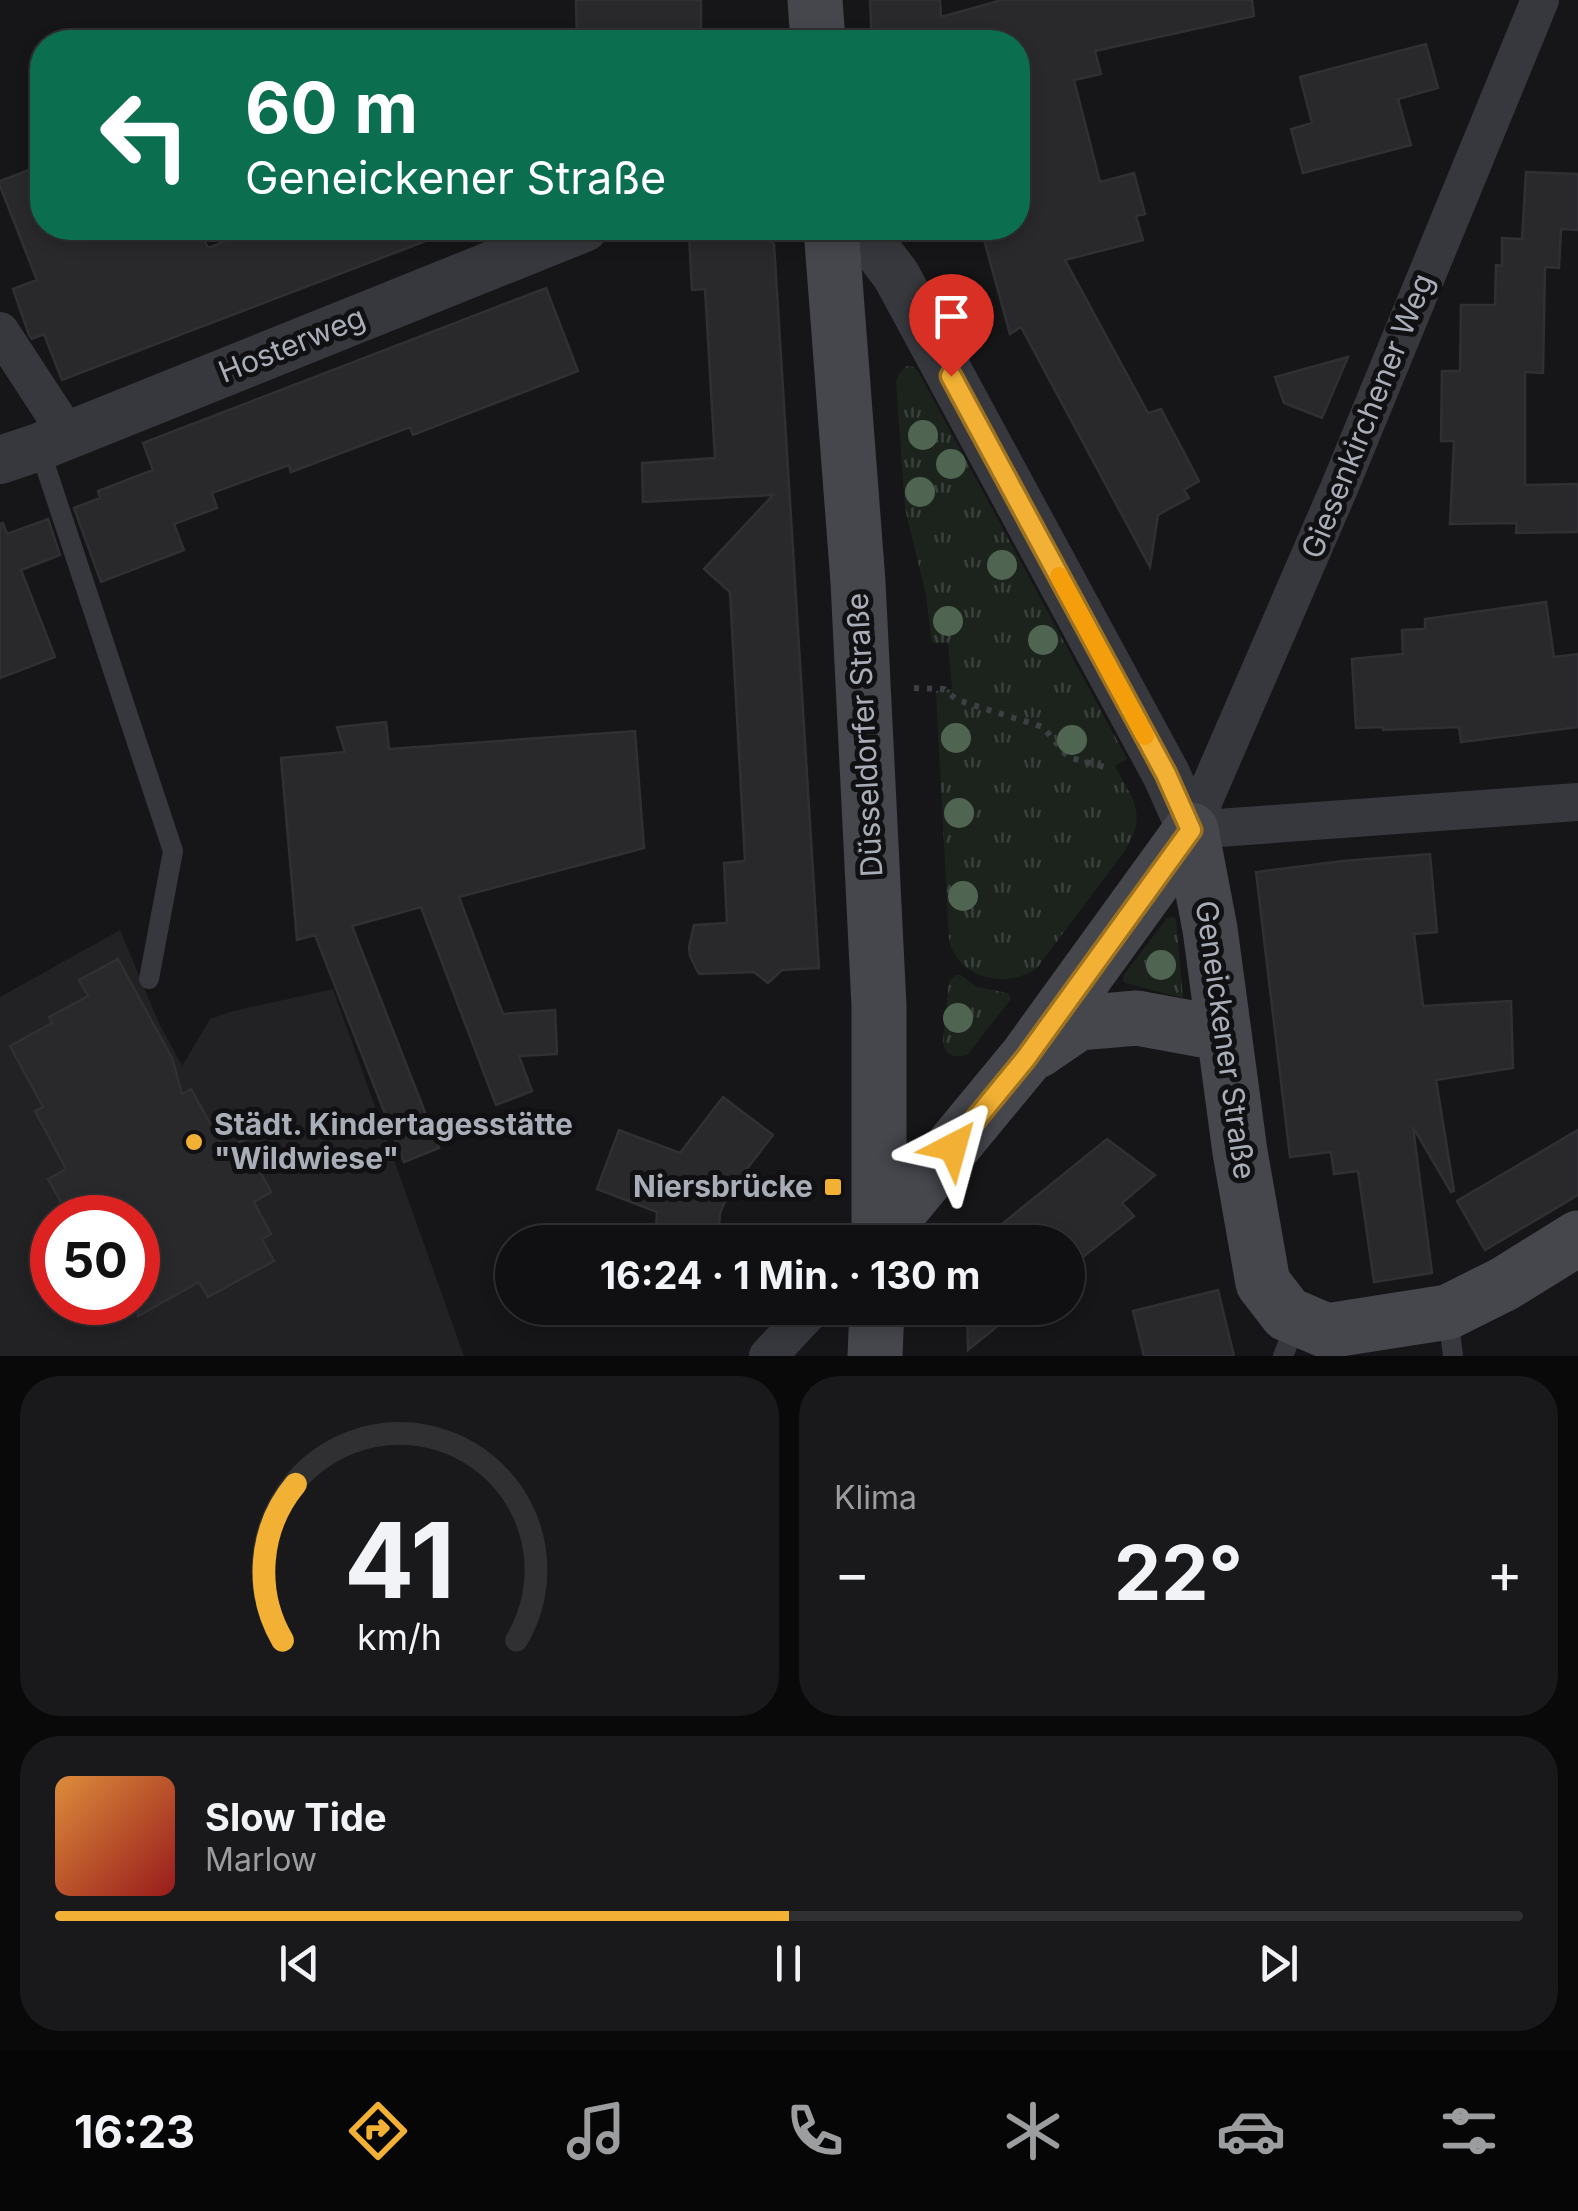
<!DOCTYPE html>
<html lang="de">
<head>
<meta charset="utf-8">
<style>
  :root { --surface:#101012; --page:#19191b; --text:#f1f3f6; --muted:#9c9d9f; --line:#303032; --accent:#f2b134 }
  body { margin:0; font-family:Inter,sans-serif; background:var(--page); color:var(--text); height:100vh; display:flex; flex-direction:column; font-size:38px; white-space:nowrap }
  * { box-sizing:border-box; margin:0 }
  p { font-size:32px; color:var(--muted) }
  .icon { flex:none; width:55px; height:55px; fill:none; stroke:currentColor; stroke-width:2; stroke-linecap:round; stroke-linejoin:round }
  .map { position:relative; height:1356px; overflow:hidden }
  .side { display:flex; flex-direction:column; gap:20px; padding:20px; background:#09090a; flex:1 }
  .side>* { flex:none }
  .hud { position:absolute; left:30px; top:30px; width:1000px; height:210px; border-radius:40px; box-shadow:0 5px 15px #0003,0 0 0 2px var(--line); background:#0b6e4f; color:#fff; overflow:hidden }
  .speed { position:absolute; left:30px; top:1195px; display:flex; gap:20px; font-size:50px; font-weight:700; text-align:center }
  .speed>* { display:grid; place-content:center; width:130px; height:130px; border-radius:50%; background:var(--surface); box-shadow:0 5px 15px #0003,0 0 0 2px var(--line); line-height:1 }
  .speed .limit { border:15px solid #d22; background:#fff; color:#111 }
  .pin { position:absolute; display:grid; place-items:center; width:85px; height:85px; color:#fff; margin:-102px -42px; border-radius:50% 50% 50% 0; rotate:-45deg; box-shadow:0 0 10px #0007 }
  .pin .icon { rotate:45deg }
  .me { position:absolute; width:110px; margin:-55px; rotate:39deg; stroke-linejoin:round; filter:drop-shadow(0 0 8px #0008) }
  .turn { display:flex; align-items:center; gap:35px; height:210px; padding:0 50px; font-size:45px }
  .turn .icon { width:130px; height:130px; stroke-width:2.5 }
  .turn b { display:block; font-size:70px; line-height:85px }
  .big { font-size:75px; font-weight:700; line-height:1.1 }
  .side .tile { flex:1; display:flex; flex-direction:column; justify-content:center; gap:15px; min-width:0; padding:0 35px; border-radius:40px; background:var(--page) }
  .side .dial { align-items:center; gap:0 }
  .dial svg { height:260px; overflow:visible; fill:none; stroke:var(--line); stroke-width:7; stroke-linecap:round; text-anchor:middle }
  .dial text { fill:var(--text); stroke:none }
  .song { display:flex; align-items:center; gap:30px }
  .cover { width:120px; height:120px; border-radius:15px; background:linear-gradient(135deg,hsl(30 70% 55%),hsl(0 70% 35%)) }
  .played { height:10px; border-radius:5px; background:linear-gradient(90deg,var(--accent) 50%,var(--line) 50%) }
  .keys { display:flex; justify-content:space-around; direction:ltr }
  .heat { display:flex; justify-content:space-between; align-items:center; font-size:55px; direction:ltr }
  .side .tiles { flex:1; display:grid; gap:20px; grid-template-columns:1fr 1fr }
  .tile:last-child { grid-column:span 2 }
  .trip { position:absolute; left:495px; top:1225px; width:590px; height:100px; border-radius:50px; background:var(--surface); box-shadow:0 5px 15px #0003,0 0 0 2px var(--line); font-weight:700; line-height:100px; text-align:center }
  .tabs { display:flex; height:160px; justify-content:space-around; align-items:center; background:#060607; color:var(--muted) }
  .tabs .icon { width:70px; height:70px }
  .tabs .active { color:var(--accent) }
  .tabs b { font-size:45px; color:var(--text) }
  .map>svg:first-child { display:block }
  .built { fill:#222225; fill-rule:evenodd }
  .grass { fill:url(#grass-tufts) }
  .building { fill:#29292c; stroke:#303034; stroke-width:2.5 }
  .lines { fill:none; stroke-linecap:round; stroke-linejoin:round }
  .path { stroke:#3d3f44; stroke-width:6; stroke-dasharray:5 8; stroke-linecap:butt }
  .service { stroke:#37383d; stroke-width:20 }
  .minor { stroke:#37383d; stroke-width:38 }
  .tertiary { stroke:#37383d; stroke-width:48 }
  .secondary { stroke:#45474d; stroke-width:55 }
  .tree { fill:#506452 }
  .route-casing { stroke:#9d7322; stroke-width:25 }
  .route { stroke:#f2b134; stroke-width:18 }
  .slow { stroke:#f59e0b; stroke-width:18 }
  .poi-dot { fill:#f2b134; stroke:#111113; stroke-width:4 }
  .labels { text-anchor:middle; stroke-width:10; stroke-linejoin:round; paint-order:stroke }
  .street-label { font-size:30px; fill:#a8adb8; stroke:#111113 }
  .poi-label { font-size:30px; font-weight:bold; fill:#a8adb8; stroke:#111113; text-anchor:start }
</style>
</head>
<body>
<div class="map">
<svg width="1578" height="1356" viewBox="0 0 1578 1356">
  <defs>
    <pattern id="grass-tufts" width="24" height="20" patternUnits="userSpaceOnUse" patternTransform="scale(2.5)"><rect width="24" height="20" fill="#1c231d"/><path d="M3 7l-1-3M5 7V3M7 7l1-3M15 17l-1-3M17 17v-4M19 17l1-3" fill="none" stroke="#3a403c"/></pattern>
  </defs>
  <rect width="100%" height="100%" fill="#161618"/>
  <path class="built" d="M 120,930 L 159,1023 L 182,1066 L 210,1019 L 233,1011 L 333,989 L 464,1356 L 0,1356 L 0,997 ZM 52,1218 L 138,1218 L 138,1302 L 52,1302 Z"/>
  <path class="grass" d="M 907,366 L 914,367 L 919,373 L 1127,759 L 1115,766 C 1134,803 1148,813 1124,852 L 1037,968 C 1007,990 956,978 949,939 L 936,691 L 952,689 L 948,643 L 932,643 L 926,595 L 905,508 L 896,381 L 901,371 Z
    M 1174,917 L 1176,920 L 1183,998 L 1125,983 L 1123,981 L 1124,975 L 1164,922 L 1167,918 Z
    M 956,975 L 961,975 L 977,987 L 1008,993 L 1011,999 L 967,1055 C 955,1058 945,1056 943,1042 L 949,981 Z"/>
  <path class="building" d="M 576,0 L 701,0 L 701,42 L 577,42 Z
    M 870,0 L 940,0 L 941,17 L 1002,0 L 1252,0 L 1254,16 L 1095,51 L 1101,74 L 1074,80 L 1100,182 L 1134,173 L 1145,214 L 1136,216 L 1143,240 L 1065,260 L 1148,413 L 1161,409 L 1199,481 L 1184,490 L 1189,498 L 1158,515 L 1150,567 L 1021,327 L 1010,334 L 983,236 L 983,228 L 1018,228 L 1018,42 L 872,42 Z
    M 1426,44 L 1438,88 L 1398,99 L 1411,145 L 1303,173 L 1291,129 L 1312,123 L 1300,77 Z
    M 42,165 L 42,228 L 199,228 L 208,248 L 261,228 L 451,228 L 452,231 L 62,380 L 44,334 L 32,339 L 29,335 L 13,289 L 37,280 L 0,186 L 0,181 Z
    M 1526,172 L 1578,174 L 1578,230 L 1561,229 L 1559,268 L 1545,267 L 1543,373 L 1525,372 L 1525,485 L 1578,484 L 1578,532 L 1516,533 L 1517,523 L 1450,524 L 1454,441 L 1441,441 L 1442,371 L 1460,371 L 1461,305 L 1495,305 L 1496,265 L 1502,266 L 1502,238 L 1522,239 Z
    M 756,228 L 774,244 L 819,968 L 782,970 L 768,983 L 754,972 L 699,974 L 690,956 L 689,947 L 694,925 L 727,923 L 724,863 L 745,861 L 730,592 L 704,569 L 773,495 L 643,502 L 642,463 L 715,458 L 705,289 L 692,290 L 689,234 Z
    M 546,288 L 578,371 L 413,435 L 410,427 L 291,472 L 289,465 L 212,493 L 217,508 L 174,524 L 184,550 L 101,582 L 74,508 L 100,498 L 98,491 L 153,470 L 143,443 Z
    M 1348,357 L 1322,418 L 1284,403 L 1275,377 Z
    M 48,519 L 60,555 L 21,570 L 55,657 L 0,678 L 0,524 L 3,523 L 7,534 Z
    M 1546,602 L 1554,657 L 1578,654 L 1578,727 L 1461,742 L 1459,727 L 1383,730 L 1383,727 L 1356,728 L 1352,659 L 1403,654 L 1402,630 L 1425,629 L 1425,619 Z
    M 386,722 L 389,749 L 635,731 L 644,848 L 459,897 L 503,1014 L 555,1010 L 557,1054 L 519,1056 L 532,1091 L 496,1105 L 421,907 L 352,926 L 439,1148 L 404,1162 L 315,935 L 297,940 L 281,758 L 345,752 L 337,727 Z
    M 1430,854 L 1437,932 L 1414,934 L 1423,1006 L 1511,1001 L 1513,1068 L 1436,1080 L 1454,1191 L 1451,1192 L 1413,1127 L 1432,1273 L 1374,1282 L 1358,1171 L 1334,1174 L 1331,1152 L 1290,1157 L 1256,872 L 1343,861 Z
    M 118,959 L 172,1058 L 182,1094 L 191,1089 L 225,1150 L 243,1140 L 271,1192 L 254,1202 L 271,1234 L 262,1239 L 274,1261 L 208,1297 L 199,1282 L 138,1316 L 138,1218 L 70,1218 L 48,1179 L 66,1169 L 35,1111 L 43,1107 L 10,1046 L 52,1023 L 49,1017 L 88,996 L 79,980 Z
    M 723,1097 L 773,1135 L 729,1192 L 720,1213 L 718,1242 L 655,1242 L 657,1212 L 597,1189 L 619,1130 L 680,1153 Z
    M 1578,1130 L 1578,1195 L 1485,1250 L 1457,1201 Z
    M 1107,1139 L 1155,1175 L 1122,1203 L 1134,1216 L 1068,1269 L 1068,1242 L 996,1242 L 1009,1232 L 1002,1224 Z
    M 1218,1290 L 1234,1356 L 1144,1356 L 1133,1311 Z
    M 967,1308 L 1020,1308 L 968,1350 Z"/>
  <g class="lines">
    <path class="path" d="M 914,688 L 944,689 L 957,700 L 1043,727 L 1068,757 L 1108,768"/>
    <path class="service" d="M 39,447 L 173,851 L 149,979
      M 1448,1314 L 1453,1356
      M 1283,1356 L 1297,1321"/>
    <path class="minor" d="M 1540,0 L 1340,486 L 1191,830 L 1578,802
      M 0,331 L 68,435
      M 768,1356 L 813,1308"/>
    <path class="tertiary" d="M 860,228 L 896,275 L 1166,774 L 1191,830
      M 0,460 L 39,447 L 584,228"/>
    <path class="secondary" d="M 815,0 L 818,42
      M 831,228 L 858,582 L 879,1006 L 879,1242
      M 1191,830 L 1210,929 L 1240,1152 L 1263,1283 L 1287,1314 L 1327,1331 L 1448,1312 L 1504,1284 L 1578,1238
      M 1037,1051 L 1078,1023 L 1137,1018 L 1224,1034
      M 879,1236 L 1026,1058 L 1191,830
      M 875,1356 L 877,1308"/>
  </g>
  <g class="tree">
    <circle cx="923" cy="435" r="15"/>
    <circle cx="951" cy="464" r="15"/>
    <circle cx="920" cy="492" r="15"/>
    <circle cx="1002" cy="565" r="15"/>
    <circle cx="948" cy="621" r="15"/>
    <circle cx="1043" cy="640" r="15"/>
    <circle cx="956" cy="738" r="15"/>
    <circle cx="1072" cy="740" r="15"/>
    <circle cx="959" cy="813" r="15"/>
    <circle cx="963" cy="896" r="15"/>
    <circle cx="1161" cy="965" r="15"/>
    <circle cx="958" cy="1018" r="15"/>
  </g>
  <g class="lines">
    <defs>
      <path id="route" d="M 951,376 L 1166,774 L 1191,830 L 1026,1058 L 953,1147"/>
    </defs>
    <use href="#route" class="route-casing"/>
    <use href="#route" class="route"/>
    <path class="slow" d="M 1059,576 L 1145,736"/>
  </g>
  <g class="poi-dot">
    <circle cx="194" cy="1142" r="10"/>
    <rect x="823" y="1177" width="20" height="20" rx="5"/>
  </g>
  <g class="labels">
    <g class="street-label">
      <text transform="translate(292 345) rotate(-22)" y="10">Hosterweg</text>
      <text transform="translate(1368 416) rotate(-68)" y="10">Giesenkirchener Weg</text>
      <text transform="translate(865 735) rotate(-93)" y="10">Düsseldorfer Straße</text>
      <text transform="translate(1225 1040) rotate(82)" y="10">Geneickener Straße</text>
    </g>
    <g class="poi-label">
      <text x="214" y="1135">Städt. Kindertagesstätte<tspan x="214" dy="34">"Wildwiese"</tspan></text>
      <text x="813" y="1197" text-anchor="end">Niersbrücke</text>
    </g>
  </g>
</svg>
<div class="speed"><div class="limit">50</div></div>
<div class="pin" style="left:951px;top:376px;background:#d93025"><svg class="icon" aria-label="arrive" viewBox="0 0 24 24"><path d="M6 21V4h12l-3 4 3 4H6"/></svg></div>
<svg class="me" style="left:953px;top:1147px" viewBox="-20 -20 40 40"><path d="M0-17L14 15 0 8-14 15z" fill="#f2b134" stroke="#fff" stroke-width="4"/></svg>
<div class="trip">16:24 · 1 Min. · 130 m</div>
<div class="hud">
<div class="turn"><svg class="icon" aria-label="left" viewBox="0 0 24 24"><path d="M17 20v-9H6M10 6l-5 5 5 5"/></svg><div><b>60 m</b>Geneickener Straße</div></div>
</div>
</div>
<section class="side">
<div class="tiles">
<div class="tile dial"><svg viewBox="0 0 100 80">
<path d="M14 69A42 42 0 1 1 86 69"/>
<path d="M14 69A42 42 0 0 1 18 21" stroke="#f2b134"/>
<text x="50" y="56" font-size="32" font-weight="700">41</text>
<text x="50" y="72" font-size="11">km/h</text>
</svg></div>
<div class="tile"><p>Klima</p>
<div class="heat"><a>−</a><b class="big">22°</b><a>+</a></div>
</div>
<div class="tile">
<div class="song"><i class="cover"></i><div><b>Slow Tide</b><p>Marlow</p></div></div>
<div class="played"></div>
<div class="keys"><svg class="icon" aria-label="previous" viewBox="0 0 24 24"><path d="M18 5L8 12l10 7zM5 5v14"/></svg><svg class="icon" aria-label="pause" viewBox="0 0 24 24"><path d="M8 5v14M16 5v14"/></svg><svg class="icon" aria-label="next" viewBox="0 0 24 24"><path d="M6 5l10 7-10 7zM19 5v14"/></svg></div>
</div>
</div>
</section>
<nav class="tabs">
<b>16:23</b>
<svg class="icon active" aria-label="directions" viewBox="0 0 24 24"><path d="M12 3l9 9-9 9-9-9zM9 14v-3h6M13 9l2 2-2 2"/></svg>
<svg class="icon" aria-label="music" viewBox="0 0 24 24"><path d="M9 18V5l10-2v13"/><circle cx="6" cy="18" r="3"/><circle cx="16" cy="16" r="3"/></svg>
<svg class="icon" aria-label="phone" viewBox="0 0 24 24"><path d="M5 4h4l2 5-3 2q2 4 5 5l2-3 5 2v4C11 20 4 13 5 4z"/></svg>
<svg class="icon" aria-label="climate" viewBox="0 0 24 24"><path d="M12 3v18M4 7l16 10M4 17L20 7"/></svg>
<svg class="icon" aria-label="car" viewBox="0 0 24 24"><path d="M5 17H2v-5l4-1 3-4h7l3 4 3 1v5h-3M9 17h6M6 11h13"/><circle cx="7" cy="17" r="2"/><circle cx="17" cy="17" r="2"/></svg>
<svg class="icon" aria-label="filters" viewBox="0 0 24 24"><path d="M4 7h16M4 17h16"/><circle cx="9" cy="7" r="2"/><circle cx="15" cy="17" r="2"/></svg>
</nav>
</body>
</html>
